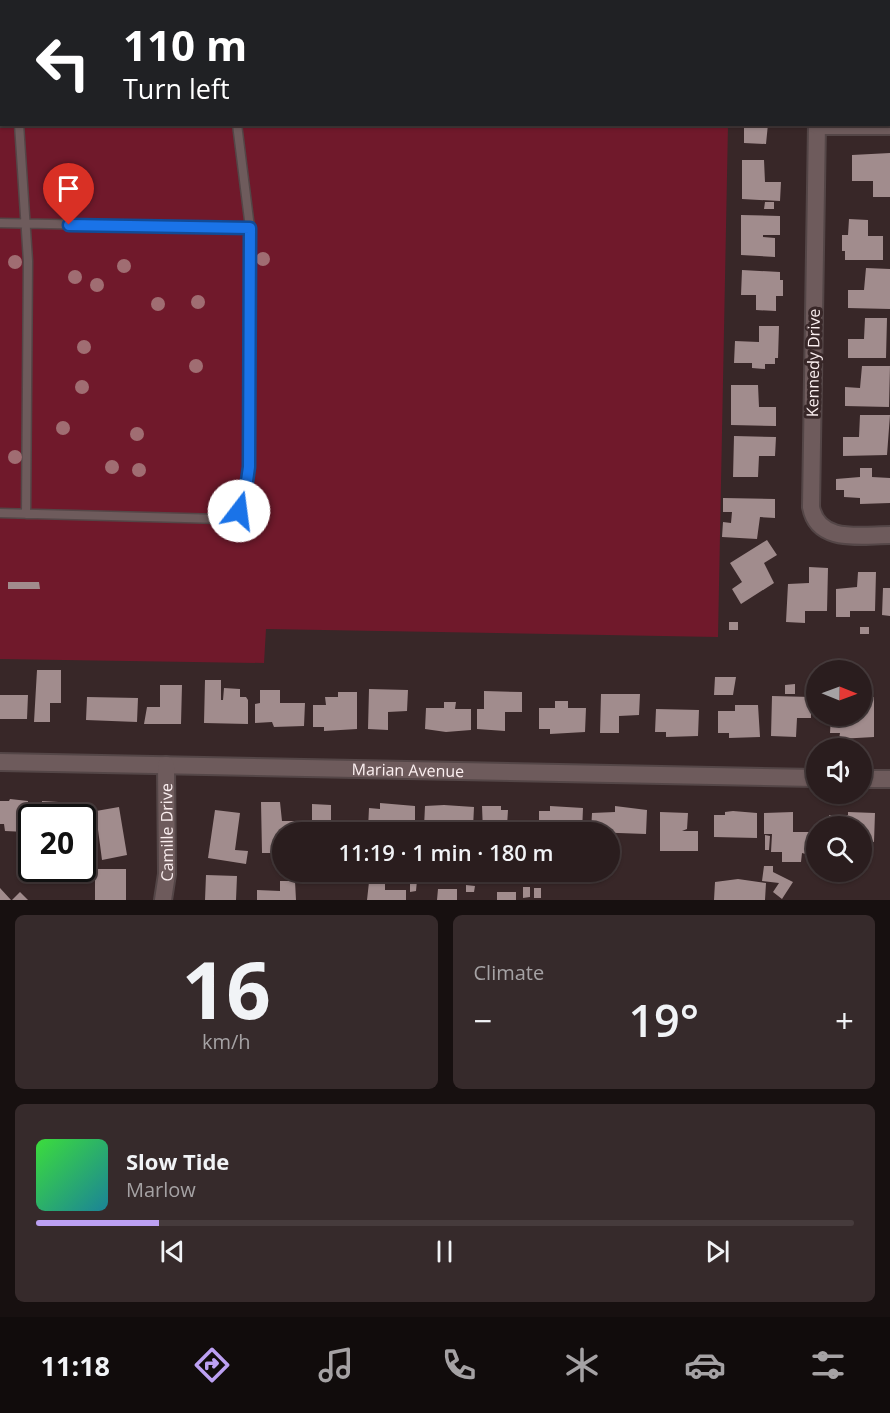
<!DOCTYPE html>
<html lang="en">
<head>
<meta charset="utf-8">
<style>
  :root { --surface:#2a1d1e; --page:#362a2b; --text:#f1f3f6; --muted:#a5a2a4; --line:#463b3c; --accent:#bca0f2 }
  body { margin:0; font-family:"Open Sans",sans-serif; background:var(--page); color:var(--text); height:100vh; display:flex; flex-direction:column; font-size:22px; white-space:nowrap }
  * { box-sizing:border-box; margin:0 }
  p { font-size:20px; color:var(--muted) }
  .icon { flex:none; width:33px; height:33px; fill:none; stroke:currentColor; stroke-width:2; stroke-linecap:round; stroke-linejoin:round }
  .map { position:relative; height:900px; overflow:hidden }
  .sheet { display:flex; flex-direction:column; gap:15px; padding:15px; background:#171010; flex:1 }
  .sheet>* { flex:none }
  .hud { position:absolute; left:0px; top:0px; width:891px; height:126px; box-shadow:0 2px 4px #0004,0 0 0 2px var(--line); background:#202124; color:#fff; overflow:hidden }
  .needle { width:39px; rotate:91deg }
  .buttons { position:absolute; left:806px; top:660px; display:grid; gap:12px }
  .buttons a { display:grid; place-items:center; width:66px; height:66px; border-radius:50%; background:var(--surface); box-shadow:0 2px 4px #0004,0 0 0 2px var(--line); font-size:30px }
  .speed { position:absolute; left:18px; top:804px; display:flex; gap:12px; font-size:30px; font-weight:700; text-align:center }
  .speed>* { display:grid; place-content:center; width:78px; height:78px; border-radius:50%; background:var(--surface); box-shadow:0 2px 4px #0004,0 0 0 2px var(--line); line-height:1 }
  .speed .limit { border:3px solid #111; border-radius:9px; background:#fff; color:#111 }
  .pin { position:absolute; display:grid; place-items:center; width:51px; height:51px; color:#fff; margin:-62px -26px; border-radius:50% 50% 50% 0; rotate:-45deg; box-shadow:0 0 6px #0007 }
  .pin .icon { rotate:45deg }
  .me { position:absolute; width:66px; margin:-33px; rotate:15deg; stroke-linejoin:round; filter:drop-shadow(0 0 4px #0008) }
  .turn { display:flex; align-items:center; gap:21px; height:126px; padding:0 24px; font-size:27px }
  .turn .icon { width:78px; height:78px; stroke-width:2.5 }
  .turn b { display:block; font-size:42px; line-height:51px }
  .big { font-size:45px; font-weight:600; line-height:1.1 }
  .sheet .card { flex:1; display:flex; flex-direction:column; justify-content:center; gap:9px; min-width:0; padding:0 21px; border-radius:9px; background:var(--page) }
  .sheet .dial { align-items:center; gap:0 }
  .dial b { font-size:78px; line-height:1 }
  .song { display:flex; align-items:center; gap:18px }
  .cover { width:72px; height:72px; border-radius:9px; background:linear-gradient(135deg,hsl(120 70% 55%),hsl(190 70% 35%)) }
  .played { height:6px; border-radius:3px; background:linear-gradient(90deg,var(--accent) 15%,var(--line) 15%) }
  .keys { display:flex; justify-content:space-around; direction:ltr }
  .heat { display:flex; justify-content:space-between; align-items:center; font-size:33px; direction:ltr }
  .sheet .tiles { flex:1; display:grid; gap:15px; grid-template-columns:1fr 1fr }
  .card:last-child { grid-column:span 2 }
  .trip { position:absolute; left:272px; top:822px; width:348px; height:60px; border-radius:30px; background:var(--surface); box-shadow:0 2px 4px #0004,0 0 0 2px var(--line); font-weight:600; line-height:60px; text-align:center }
  .tabs { display:flex; height:96px; justify-content:space-around; align-items:center; background:#110c0c; color:var(--muted) }
  .tabs .icon { width:42px; height:42px }
  .tabs .on { color:var(--accent) }
  .tabs b { font-size:27px; color:var(--text) }
  .map>svg:first-child { display:block }
  .green { fill:#70192b }
  .building { fill:#a18c8d }
  .lines { fill:none; stroke-linecap:round; stroke-linejoin:round }
  .lane-casing { stroke:#544647; stroke-width:11 }
  .street-casing { stroke:#544647; stroke-width:20 }
  .path { stroke:#97898a; stroke-width:3; stroke-dasharray:4.5 4.5; stroke-linecap:butt }
  .lane { stroke:#6e5b5c; stroke-width:8 }
  .street { stroke:#6e5b5c; stroke-width:16 }
  .tree { fill:#a06d72 }
  .route-casing { stroke:#114b97; stroke-width:15 }
  .route { stroke:#1a73e8; stroke-width:10 }
  .labels { text-anchor:middle; stroke-width:6; stroke-linejoin:round; paint-order:stroke }
  .street-label { font-size:16px; fill:#fbeff0; stroke:#382728 }
</style>
</head>
<body>
<div class="map">
<svg width="890" height="900" viewBox="0 0 890 900">
  <rect width="100%" height="100%" fill="#382728"/>
  <path class="green" d="M 0,0 L 731,0 L 2,2 L 2,124 L 728,125 L 718,637 L 266,629 L 264,663 L 0,659 Z"/>
  <path class="building" d="M 744,124 L 768,124 L 766,144 L 744,143 Z
    M 890,153 L 890,197 L 873,197 L 873,181 L 852,181 L 852,155 Z
    M 742,160 L 764,160 L 765,182 L 781,182 L 780,201 L 742,199 Z
    M 765,202 L 774,202 L 774,209 L 764,209 Z
    M 741,215 L 780,216 L 780,235 L 763,235 L 763,237 L 775,238 L 775,257 L 741,255 Z
    M 849,219 L 868,220 L 868,236 L 883,236 L 883,260 L 845,260 L 845,251 L 842,251 L 842,235 L 848,235 Z
    M 866,268 L 890,269 L 890,309 L 848,308 L 848,290 L 864,290 Z
    M 742,270 L 780,272 L 780,280 L 783,280 L 783,296 L 776,296 L 776,311 L 756,310 L 756,295 L 741,295 Z
    M 865,318 L 887,318 L 886,358 L 848,358 L 848,339 L 864,339 Z
    M 759,326 L 779,326 L 778,358 L 775,358 L 775,364 L 765,364 L 765,369 L 752,368 L 752,363 L 734,363 L 735,341 L 759,342 Z
    M 862,366 L 890,366 L 889,407 L 845,406 L 845,387 L 860,388 Z
    M 731,385 L 758,385 L 759,407 L 776,407 L 776,426 L 731,425 Z
    M 860,415 L 890,415 L 887,455 L 843,456 L 843,437 L 859,437 Z
    M 734,436 L 776,437 L 775,456 L 759,456 L 758,477 L 733,477 Z
    M 860,468 L 872,468 L 872,477 L 890,478 L 890,503 L 860,504 L 860,498 L 844,497 L 844,490 L 836,490 L 836,479 L 860,477 Z
    M 723,498 L 775,499 L 775,518 L 760,517 L 757,539 L 722,537 L 723,522 L 731,523 L 732,512 L 723,512 Z
    M 767,540 L 777,555 L 764,563 L 774,583 L 741,604 L 732,589 L 742,582 L 730,563 Z
    M 809,567 L 828,568 L 827,611 L 805,611 L 805,623 L 786,622 L 788,584 L 809,583 Z
    M 858,572 L 876,572 L 875,611 L 850,611 L 850,617 L 836,617 L 836,589 L 857,587 Z
    M 8,582 L 39,582 L 40,589 L 8,589 Z
    M 883,588 L 890,588 L 890,616 L 882,615 Z
    M 729,622 L 738,622 L 738,630 L 729,630 Z
    M 860,627 L 869,627 L 869,634 L 860,634 Z
    M 37,670 L 61,670 L 61,703 L 50,703 L 50,722 L 34,722 Z
    M 715,677 L 736,677 L 733,695 L 714,695 Z
    M 205,680 L 221,680 L 221,700 L 223,700 L 224,688 L 240,689 L 240,697 L 246,697 L 248,700 L 248,724 L 204,723 Z
    M 795,684 L 795,694 L 785,694 L 785,685 Z
    M 160,685 L 182,685 L 181,724 L 144,724 L 147,707 L 160,707 Z
    M 369,689 L 408,690 L 407,711 L 388,712 L 388,730 L 368,729 Z
    M 260,690 L 280,690 L 280,703 L 305,703 L 304,726 L 274,727 L 272,722 L 255,723 L 255,704 L 260,703 Z
    M 484,691 L 522,692 L 522,712 L 505,712 L 505,731 L 477,729 L 477,709 L 484,709 Z
    M 338,692 L 357,692 L 357,729 L 324,731 L 324,727 L 313,727 L 313,705 L 326,705 L 325,697 L 338,697 Z
    M 601,694 L 640,694 L 639,715 L 619,716 L 619,733 L 600,733 Z
    M 0,695 L 28,695 L 27,719 L 0,719 Z
    M 772,696 L 811,697 L 811,718 L 797,718 L 796,737 L 771,736 Z
    M 861,696 L 874,697 L 874,737 L 839,739 L 840,733 L 830,733 L 831,716 L 861,716 Z
    M 87,697 L 138,698 L 137,722 L 86,720 Z
    M 555,701 L 568,701 L 568,708 L 586,708 L 585,732 L 550,734 L 550,729 L 539,729 L 539,708 L 555,708 Z
    M 444,702 L 456,702 L 455,709 L 471,709 L 471,730 L 446,732 L 425,729 L 426,708 L 444,708 Z
    M 735,705 L 758,705 L 760,737 L 729,738 L 729,733 L 718,733 L 718,711 L 735,711 Z
    M 656,709 L 699,710 L 698,736 L 666,737 L 666,732 L 655,732 Z
    M 10,799 L 28,801 L 26,832 L 5,831 L 4,824 L 0,824 L 0,801 L 9,801 Z
    M 42,801 L 75,803 L 75,818 L 33,818 L 33,803 L 42,803 Z
    M 261,802 L 280,802 L 282,821 L 300,821 L 300,832 L 282,832 L 282,845 L 275,844 L 274,853 L 262,853 Z
    M 380,803 L 415,806 L 415,830 L 368,829 L 369,808 L 380,809 Z
    M 312,804 L 331,805 L 331,823 L 350,825 L 350,832 L 312,832 Z
    M 444,805 L 474,807 L 473,828 L 424,827 L 425,806 Z
    M 482,806 L 501,806 L 501,810 L 508,810 L 507,826 L 520,826 L 520,832 L 483,832 Z
    M 550,806 L 583,808 L 582,832 L 539,832 L 539,811 L 550,811 Z
    M 615,806 L 647,810 L 646,834 L 591,832 L 592,813 L 615,812 Z
    M 119,807 L 127,855 L 102,860 L 97,822 L 98,833 L 84,834 L 83,821 L 97,819 L 96,811 Z
    M 215,810 L 240,813 L 235,850 L 248,851 L 246,864 L 208,858 Z
    M 733,811 L 757,813 L 757,838 L 714,837 L 714,815 L 725,815 L 725,812 Z
    M 660,812 L 688,813 L 687,829 L 682,831 L 698,831 L 698,851 L 660,851 Z
    M 793,812 L 793,832 L 810,832 L 810,835 L 816,835 L 816,857 L 802,853 L 801,862 L 782,862 L 782,852 L 771,852 L 772,834 L 764,834 L 764,813 Z
    M 848,812 L 875,813 L 874,842 L 861,842 L 861,826 L 829,826 L 829,815 L 848,815 Z
    M 765,835 L 770,836 L 769,850 L 765,850 Z
    M 93,836 L 95,860 L 89,861 L 85,838 Z
    M 764,866 L 773,866 L 773,872 L 793,882 L 782,899 L 773,892 L 779,883 L 762,881 Z
    M 95,869 L 126,869 L 126,900 L 95,900 Z
    M 206,875 L 237,876 L 236,900 L 205,900 Z
    M 410,879 L 417,880 L 416,891 L 410,892 Z
    M 738,879 L 766,883 L 765,900 L 714,900 L 715,882 Z
    M 280,881 L 295,881 L 296,900 L 257,900 L 257,890 L 280,891 Z
    M 369,882 L 385,882 L 385,890 L 406,890 L 406,900 L 367,900 Z
    M 466,885 L 475,886 L 474,892 L 466,892 Z
    M 523,887 L 530,887 L 530,897 L 523,898 Z
    M 0,888 L 11,900 L 0,900 Z
    M 534,888 L 541,888 L 541,898 L 534,898 Z
    M 438,889 L 457,889 L 457,900 L 437,900 Z
    M 20,892 L 28,900 L 12,900 Z
    M 497,892 L 516,892 L 516,900 L 497,900 Z"/>
  <g class="lines">
    <defs>
      <path id="lane" d="M 13,0 L 13,2
        M 222,0 L 222,2
        M 249,0 L 335,2
        M 19,124 L 28,261 L 26,514
        M 0,223 L 250,228 L 237,124
        M 0,513 L 221,519 C 247,513 246,491 249,467 L 250,228"/>
      <g id="street">
        <path d="M 817,2 L 817,0"/>
        <path d="M 817,124 L 811,507 C 818,544 861,535 890,535"/>
        <path d="M 817,126 L 890,126"/>
        <path id="s1" d="M 0,762 L 816,778"/>
        <path d="M 861,779 L 890,779"/>
        <path id="s2" d="M 163,900 L 167,874 L 166,765"/>
      </g>
    </defs>
    <use href="#lane" class="lane-casing"/>
    <use href="#street" class="street-casing"/>
    <path class="path" d="M 0,105 L 2,105"/>
    <use href="#lane" class="lane"/>
    <use href="#street" class="street"/>
  </g>
  <g class="tree">
    <circle cx="263" cy="259" r="7"/>
    <circle cx="15" cy="262" r="7"/>
    <circle cx="124" cy="266" r="7"/>
    <circle cx="75" cy="277" r="7"/>
    <circle cx="97" cy="285" r="7"/>
    <circle cx="198" cy="302" r="7"/>
    <circle cx="158" cy="304" r="7"/>
    <circle cx="84" cy="347" r="7"/>
    <circle cx="196" cy="366" r="7"/>
    <circle cx="82" cy="387" r="7"/>
    <circle cx="63" cy="428" r="7"/>
    <circle cx="137" cy="434" r="7"/>
    <circle cx="15" cy="457" r="7"/>
    <circle cx="112" cy="467" r="7"/>
    <circle cx="139" cy="470" r="7"/>
  </g>
  <g class="lines">
    <defs>
      <path id="route" d="M 69,225 L 250,228 L 249,467 L 244,502 L 239,511"/>
    </defs>
    <use href="#route" class="route-casing"/>
    <use href="#route" class="route"/>
  </g>
  <g class="labels">
    <g class="street-label">
      <text transform="translate(813 363) rotate(-89)" y="6">Kennedy Drive</text>
      <text dy="6" stroke="none"><textPath href="#s1" startOffset="408">Marian Avenue</textPath></text>
      <text dy="6" stroke="none"><textPath href="#s2" startOffset="68">Camille Drive</textPath></text>
    </g>
  </g>
</svg>
<div class="buttons">
<a><svg class="needle" viewBox="-14 -14 28 28"><path d="M0-13l5 13h-10z" fill="#e53935"/><path d="M0 13l5-13h-10z" fill="#a5a2a4"/></svg></a>
<a><svg class="icon" aria-label="sound" viewBox="0 0 24 24"><path d="M4 9h4l5-4v14l-5-4H4zM17 9q2 3 0 6"/></svg></a>
<a><svg class="icon" aria-label="search" viewBox="0 0 24 24"><circle cx="10" cy="10" r="6"/><path d="M15 15l6 6"/></svg></a>
</div>
<div class="speed"><div class="limit">20</div></div>
<div class="pin" style="left:69px;top:225px;background:#d93025"><svg class="icon" aria-label="arrive" viewBox="0 0 24 24"><path d="M6 21V4h12l-3 4 3 4H6"/></svg></div>
<svg class="me" style="left:239px;top:511px" viewBox="-20 -20 40 40"><circle r="19" fill="#fff"/><path d="M0-13L10 11 0 6-10 11z" fill="#1a73e8"/></svg>
<div class="trip">11:19 · 1 min · 180 m</div>
<div class="hud">
<div class="turn"><svg class="icon" aria-label="left" viewBox="0 0 24 24"><path d="M17 20v-9H6M10 6l-5 5 5 5"/></svg><div><b>110 m</b>Turn left</div></div>
</div>
</div>
<section class="sheet">
<div class="tiles">
<div class="card dial"><b>16</b><p>km/h</p></div>
<div class="card"><p>Climate</p>
<div class="heat"><a>−</a><b class="big">19°</b><a>+</a></div>
</div>
<div class="card">
<div class="song"><i class="cover"></i><div><b>Slow Tide</b><p>Marlow</p></div></div>
<div class="played"></div>
<div class="keys"><svg class="icon" aria-label="previous" viewBox="0 0 24 24"><path d="M18 5L8 12l10 7zM5 5v14"/></svg><svg class="icon" aria-label="pause" viewBox="0 0 24 24"><path d="M8 5v14M16 5v14"/></svg><svg class="icon" aria-label="next" viewBox="0 0 24 24"><path d="M6 5l10 7-10 7zM19 5v14"/></svg></div>
</div>
</div>
</section>
<nav class="tabs">
<b>11:18</b>
<svg class="icon on" aria-label="directions" viewBox="0 0 24 24"><path d="M12 3l9 9-9 9-9-9zM9 14v-3h6M13 9l2 2-2 2"/></svg>
<svg class="icon" aria-label="music" viewBox="0 0 24 24"><path d="M9 18V5l10-2v13"/><circle cx="6" cy="18" r="3"/><circle cx="16" cy="16" r="3"/></svg>
<svg class="icon" aria-label="phone" viewBox="0 0 24 24"><path d="M5 4h4l2 5-3 2q2 4 5 5l2-3 5 2v4C11 20 4 13 5 4z"/></svg>
<svg class="icon" aria-label="climate" viewBox="0 0 24 24"><path d="M12 3v18M4 7l16 10M4 17L20 7"/></svg>
<svg class="icon" aria-label="car" viewBox="0 0 24 24"><path d="M5 17H2v-5l4-1 3-4h7l3 4 3 1v5h-3M9 17h6M6 11h13"/><circle cx="7" cy="17" r="2"/><circle cx="17" cy="17" r="2"/></svg>
<svg class="icon" aria-label="filters" viewBox="0 0 24 24"><path d="M4 7h16M4 17h16"/><circle cx="9" cy="7" r="2"/><circle cx="15" cy="17" r="2"/></svg>
</nav>
</body>
</html>
